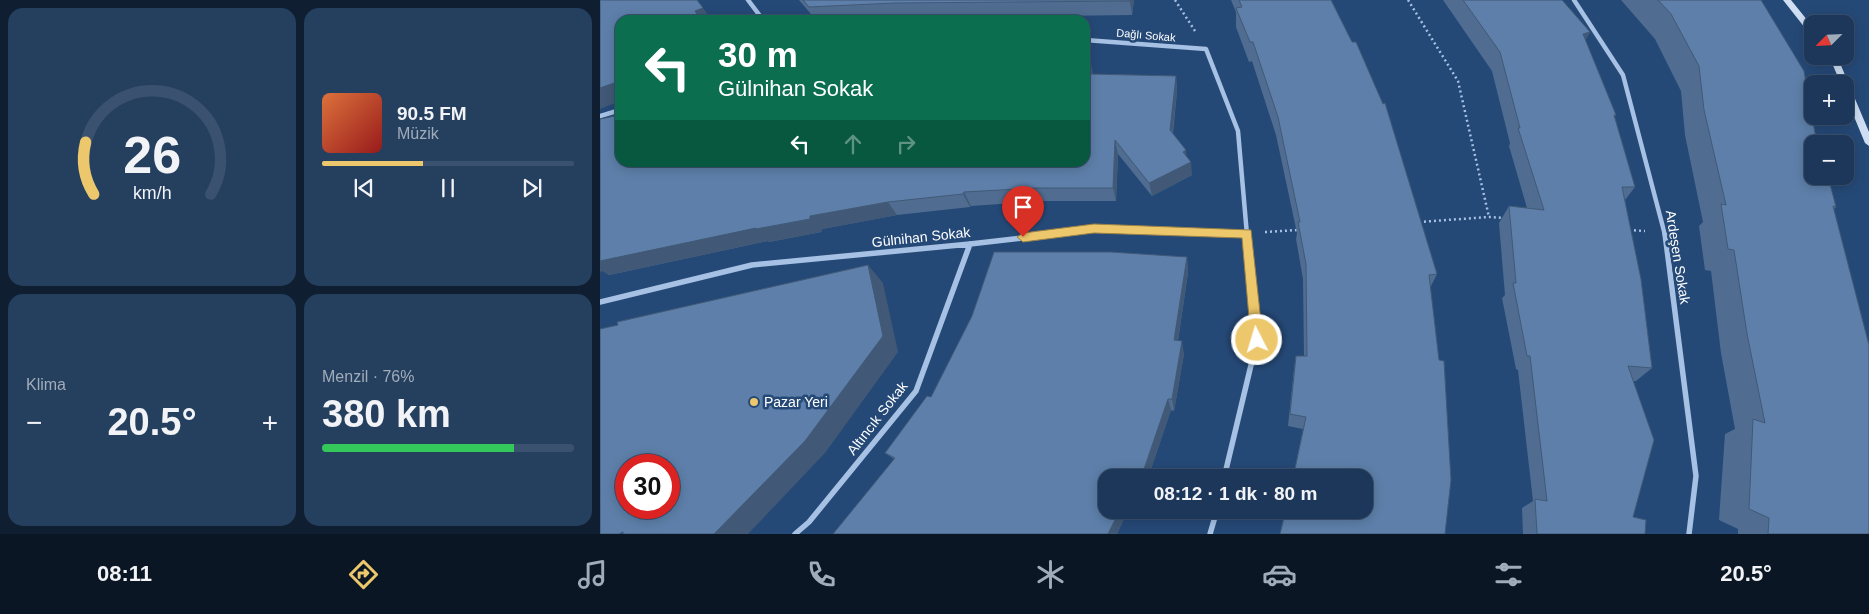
<!DOCTYPE html>
<html lang="tr">
<head>
<meta charset="utf-8">
<style>
  :root { --surface:#1c3759; --page:#253f5f; --text:#f1f3f6; --muted:#a0acba; --line:#3a516f; --accent:#ecc76b }
  body { margin:0; font-family:Helvetica,sans-serif; background:var(--page); color:var(--text); height:100vh; display:flex; flex-direction:column; font-size:19px; white-space:nowrap }
  * { box-sizing:border-box; margin:0 }
  p { font-size:16px; color:var(--muted) }
  .icon { flex:none; width:28px; height:28px; fill:none; stroke:currentColor; stroke-width:2; stroke-linecap:round; stroke-linejoin:round }
  .map { position:relative; flex:1; overflow:hidden }
  .drawer { display:flex; flex-direction:column; gap:8px; padding:8px; background:#0f1e31; width:600px }
  .drawer>* { flex:none }
  .top-card { position:absolute; left:15px; top:15px; width:475px; height:152px; border-radius:15px; box-shadow:0 2px 12px #0003,0 0 0 1px var(--line); background:#0b6e4f; color:#fff; overflow:hidden }
  .needle { width:32px; rotate:246deg }
  .controls { position:absolute; left:1204px; top:15px; display:grid; gap:10px }
  .controls a { display:grid; place-items:center; width:50px; height:50px; border-radius:10px; background:var(--surface); box-shadow:0 2px 12px #0003,0 0 0 1px var(--line); font-size:25px }
  .speed { position:absolute; left:15px; top:454px; display:flex; gap:10px; font-size:25px; font-weight:700; text-align:center }
  .speed>* { display:grid; place-content:center; width:65px; height:65px; border-radius:50%; background:var(--surface); box-shadow:0 2px 12px #0003,0 0 0 1px var(--line); line-height:1 }
  .speed .limit { border:8px solid #d22; background:#fff; color:#111 }
  .pin { position:absolute; display:grid; place-items:center; width:42px; height:42px; color:#fff; margin:-51px -21px; border-radius:50% 50% 50% 0; rotate:-45deg; box-shadow:0 0 5px #0007 }
  .pin .icon { rotate:45deg }
  .me { position:absolute; width:55px; margin:-28px; rotate:355deg; stroke-linejoin:round; filter:drop-shadow(0 0 4px #0008) }
  .turn { display:flex; align-items:center; gap:18px; height:105px; padding:0 20px; font-size:22px }
  .turn .icon { width:65px; height:65px; stroke-width:2.5 }
  .turn b { display:block; font-size:35px; line-height:42px }
  .lanes { display:flex; align-items:center; height:48px; padding:0 20px; background:#0003; justify-content:center; gap:25px; direction:ltr }
  .lanes .off { opacity:.35 }
  .big { font-size:38px; font-weight:600; line-height:1.1 }
  .drawer .card { flex:1; display:flex; flex-direction:column; justify-content:center; gap:8px; min-width:0; padding:0 18px; border-radius:15px; background:var(--page) }
  .drawer .dial { align-items:center; gap:0 }
  .dial svg { height:130px; overflow:visible; fill:none; stroke:var(--line); stroke-width:7; stroke-linecap:round; text-anchor:middle }
  .dial text { fill:var(--text); stroke:none }
  .song { display:flex; align-items:center; gap:15px }
  .cover { width:60px; height:60px; border-radius:8px; background:linear-gradient(135deg,hsl(20 70% 55%),hsl(0 70% 35%)) }
  .played { height:5px; border-radius:2px; background:linear-gradient(90deg,var(--accent) 40%,var(--line) 40%) }
  .keys { display:flex; justify-content:space-around; direction:ltr }
  .heat { display:flex; justify-content:space-between; align-items:center; font-size:28px; direction:ltr }
  .charge { height:8px; border-radius:4px; background:linear-gradient(90deg,#34c759 76%,var(--line) 0) }
  .drawer .tiles { flex:1; display:grid; gap:8px; grid-template-columns:repeat(2,1fr) }
  .trip { position:absolute; left:498px; top:469px; width:275px; height:50px; border-radius:15px; background:var(--surface); box-shadow:0 2px 12px #0003,0 0 0 1px var(--line); font-weight:600; line-height:50px; text-align:center }
  .dock { display:flex; height:80px; justify-content:space-around; align-items:center; background:#0b1624; color:var(--muted) }
  .dock .icon { width:35px; height:35px }
  .dock .current { color:var(--accent) }
  .dock b { font-size:22px; color:var(--text) }
  main { display:flex; flex:1; min-height:0 }
  .map>svg:first-child { display:block }
  .lines { fill:none; stroke-linecap:round; stroke-linejoin:round }
  .path { stroke:#a6c1e3; stroke-width:2.5; stroke-dasharray:2 3; stroke-linecap:butt }
  .street-far1 { stroke:#a6c1e3; stroke-width:4.5 }
  .street { stroke:#a6c1e3; stroke-width:5.5 }
  .secondary { fill:#cfdef3; fill-rule:evenodd }
  .wall { fill:#506d91 }
  .shaded-wall { fill:#415976 }
  .building { fill:#5d7fa9; stroke:#415976; fill-rule:evenodd }
  .route { fill:#ecc76b; stroke:#998146 }
  .poi-dot { fill:#ecc76b; stroke:#254977; stroke-width:2 }
  .labels { text-anchor:middle; stroke-width:5; stroke-linejoin:round; paint-order:stroke }
  .far-street-label { font-size:11px; fill:#fff; stroke:#254977 }
  .street-label { font-size:14px; fill:#fff; stroke:#254977 }
  .poi-label { font-size:14px; fill:#fff; stroke:#254977; text-anchor:start }
</style>
</head>
<body>
<main>
<section class="drawer">
<div class="tiles">
<div class="card dial"><svg viewBox="0 0 100 80">
<path d="M14 69A42 42 0 1 1 86 69"/>
<path d="M14 69A42 42 0 0 1 9 37" stroke="#ecc76b"/>
<text x="50" y="56" font-size="32" font-weight="700">26</text>
<text x="50" y="72" font-size="11">km/h</text>
</svg></div>
<div class="card">
<div class="song"><i class="cover"></i><div><b>90.5 FM</b><p>Müzik</p></div></div>
<div class="played"></div>
<div class="keys"><svg class="icon" aria-label="previous" viewBox="0 0 24 24"><path d="M18 5L8 12l10 7zM5 5v14"/></svg><svg class="icon" aria-label="pause" viewBox="0 0 24 24"><path d="M8 5v14M16 5v14"/></svg><svg class="icon" aria-label="next" viewBox="0 0 24 24"><path d="M6 5l10 7-10 7zM19 5v14"/></svg></div>
</div>
<div class="card"><p>Klima</p>
<div class="heat"><a>−</a><b class="big">20.5°</b><a>+</a></div>
</div>
<div class="card"><p>Menzil · 76%</p><b class="big">380 km</b><div class="charge"></div></div>
</div>
</section>
<div class="map">
<svg width="1269" height="534" viewBox="0 0 1269 534">
  <rect width="100%" height="100%" fill="#254977"/>
  <g class="lines">
    <path class="path" d="M 575,0 L 595,31
      M 808,0 L 858,81 L 889,217
      M 819,222 L 889,217 L 905,218
      M 1029,230 L 1045,231
      M 665,232 L 698,230"/>
    <path class="street-far1" d="M 148,0 L 163,20
      M 974,0 L 1023,75 L 1065,235
      M 485,40 L 606,49 L 638,131 L 647,235
      M 0,116 L 20,110
      M 445,235 L 494,229 L 647,233"/>
    <path class="street" d="M 1065,234 L 1096,476 L 1089,534
      M 0,302 L 152,265 L 370,244 L 456,234
      M 624,478 L 657,340 L 647,234
      M 195,534 L 209,522 L 316,391 L 370,244
      M 610,534 L 617,510"/>
    <path class="secondary" d="M 1183,0 L 1191,0 L 1212,26 L 1212,33 L 1209,33 Z
      M 1229,56 L 1237,56 L 1269,132 L 1269,146 L 1265,143 L 1245,95 L 1245,84 L 1241,84 Z"/>
  </g>
  <path class="wall" d="M 199,0 L 534,0 L 532,15 L 302,18 L 251,20 L 216,20 Z
    M 631,0 L 731,0 L 837,274 L 830,288 L 845,534 L 680,534 L 685,510 L 764,510 L 764,478 L 693,478 L 703,429 L 688,426 L 694,369 L 696,356 L 704,356 L 703,279 L 696,239 L 697,233 L 676,135 L 652,61 L 649,62 L 636,27 L 636,12 Z
    M 843,0 L 962,0 L 990,32 L 985,40 L 1016,115 L 1014,117 L 1035,187 L 1025,200 L 1052,368 L 1036,381 L 1034,381 L 1033,517 L 1045,534 L 923,534 L 922,508 L 933,501 L 918,370 L 916,369 L 902,298 L 905,295 L 899,223 L 909,206 L 927,208 L 909,146 L 910,143 L 892,71 Z
    M 1021,0 L 1161,0 L 1212,144 L 1236,207 L 1234,209 L 1269,534 L 1138,534 L 1138,529 L 1119,520 L 1125,434 L 1135,429 L 1121,353 L 1111,271 L 1105,270 L 1099,226 L 1103,222 L 1085,135 L 1081,91 L 1055,39 Z
    M 493,74 L 576,76 L 577,91 L 573,133 L 587,157 L 592,175 L 552,196 L 518,154 L 516,201 L 443,201 L 371,206 L 370,207 L 297,215 L 222,229 L 221,232 L 169,242 L 168,241 L 9,275 L 3,271 Z
    M 587,257 L 588,273 L 578,341 L 584,354 L 574,411 L 571,410 L 548,478 L 506,478 L 528,510 L 517,534 L 233,534 L 294,459 L 285,453 L 331,397 Z"/>
  <path class="shaded-wall" d="M 97,0 L 112,20 L 101,20 L 95,11 Z
    M 530,0 L 534,0 L 532,15 L 530,1 Z
    M 990,32 L 979,51 L 983,34 Z
    M 491,63 L 494,77 L 489,74 Z
    M 576,76 L 577,91 L 571,144 L 570,130 Z
    M 20,81 L 20,101 L 0,109 L 0,88 Z
    M 515,140 L 518,154 L 516,201 L 513,188 Z
    M 586,150 L 587,163 L 591,162 L 592,175 L 552,196 L 549,183 L 583,152 Z
    M 364,192 L 371,206 L 370,207 L 363,194 Z
    M 288,202 L 297,215 L 222,229 L 221,232 L 169,242 L 168,241 L 9,275 L 3,271 L 0,272 L 0,261 L 210,216 Z
    M 587,257 L 588,273 L 576,353 L 574,340 Z
    M 268,265 L 283,283 L 298,352 L 225,453 L 148,534 L 114,534 Z
    M 582,341 L 584,354 L 574,411 L 572,399 Z
    M 568,399 L 571,410 L 548,478 L 541,478 Z
    M 520,510 L 528,510 L 517,534 L 508,534 Z"/>
  <path class="building" d="M 0,0 L 97,0 L 103,8 L 95,11 L 101,20 L 20,20 L 20,81 L 0,88 Z
    M 203,0 L 530,0 L 530,1 L 295,3 L 209,7 Z
    M 639,0 L 731,0 L 752,42 L 756,42 L 783,104 L 785,103 L 837,274 L 829,275 L 839,360 L 844,361 L 851,480 L 845,534 L 680,534 L 686,510 L 764,510 L 764,478 L 693,478 L 706,417 L 690,414 L 696,356 L 707,356 L 706,264 L 698,222 L 700,222 L 678,117 L 653,42 L 650,42 L 636,8 L 642,7 Z
    M 863,0 L 962,0 L 990,32 L 983,34 L 1016,115 L 1014,115 L 1035,187 L 1022,187 L 1041,279 L 1052,368 L 1028,366 L 1054,440 L 1033,517 L 1046,520 L 1045,534 L 937,534 L 935,499 L 947,501 L 930,356 L 927,356 L 913,283 L 916,283 L 909,206 L 944,210 L 918,128 L 920,128 L 900,52 Z
    M 1058,0 L 1161,0 L 1204,71 L 1217,144 L 1212,144 L 1212,176 L 1228,176 L 1236,207 L 1233,206 L 1269,345 L 1269,534 L 1168,534 L 1169,518 L 1149,509 L 1153,419 L 1165,423 L 1147,334 L 1134,250 L 1128,249 L 1121,204 L 1126,205 L 1104,110 L 1099,66 L 1071,14 Z
    M 485,63 L 491,63 L 489,74 L 576,76 L 570,130 L 586,150 L 583,152 L 591,162 L 549,183 L 515,140 L 513,188 L 438,188 L 364,192 L 363,194 L 288,202 L 210,216 L 210,219 L 156,229 L 156,228 L 0,261 L 0,119 L 20,115 L 20,162 L 485,162 Z
    M 394,252 L 511,252 L 587,257 L 574,340 L 582,341 L 572,399 L 568,399 L 541,478 L 506,478 L 506,510 L 520,510 L 508,534 L 233,534 L 295,458 L 285,453 L 327,396 L 331,397 L 372,316 Z
    M 268,265 L 283,336 L 205,441 L 114,534 L 23,534 L 23,532 L 19,534 L 0,534 L 0,329 L 18,325 L 17,322 ZM 26,465 L 69,465 L 69,508 L 26,508 Z"/>
  <path class="route" d="M 494,224 L 651,230 L 663,340 L 661,344 L 657,346 L 653,344 L 651,340 L 642,238 L 494,233 L 423,242 L 417,237 L 423,233 Z"/>
  <circle class="poi-dot" cx="154" cy="402" r="5"/>
  <g class="labels">
    <g class="far-street-label">
      <text transform="translate(546 35) rotate(5)" y="4">Dağlı Sokak</text>
    </g>
    <g class="street-label">
      <text transform="translate(321 237) rotate(-6)" y="5">Gülnihan Sokak</text>
      <text transform="translate(1078 257) rotate(81)" y="5">Ardeşen Sokak</text>
      <text transform="translate(277 418) rotate(-52)" y="5">Altıncık Sokak</text>
    </g>
    <g class="poi-label">
      <text x="164" y="407">Pazar Yeri</text>
    </g>
  </g>
</svg>
<div class="controls">
<a><svg class="needle" viewBox="-14 -14 28 28"><path d="M0-13l5 13h-10z" fill="#e53935"/><path d="M0 13l5-13h-10z" fill="#a0acba"/></svg></a>
<a>+</a>
<a>−</a>
</div>
<div class="speed"><div class="limit">30</div></div>
<div class="pin" style="left:423px;top:237px;background:#d93025"><svg class="icon" aria-label="arrive" viewBox="0 0 24 24"><path d="M6 21V4h12l-3 4 3 4H6"/></svg></div>
<svg class="me" style="left:657px;top:340px" viewBox="-20 -20 40 40"><circle r="17" fill="#ecc76b" stroke="#fff" stroke-width="3"/><path d="M0-11L8 9 0 5-8 9z" fill="#fff"/></svg>
<div class="trip">08:12 · 1 dk · 80 m</div>
<div class="top-card">
<div class="turn"><svg class="icon" aria-label="left" viewBox="0 0 24 24"><path d="M17 20v-9H6M10 6l-5 5 5 5"/></svg><div><b>30 m</b>Gülnihan Sokak</div></div>
<div class="lanes"><svg class="icon" aria-label="left" viewBox="0 0 24 24"><path d="M17 20v-9H6M10 6l-5 5 5 5"/></svg><svg class="icon off" aria-label="ahead" viewBox="0 0 24 24"><path d="M12 20V5M6 11l6-6 6 6"/></svg><svg class="icon off" aria-label="right" viewBox="0 0 24 24"><path d="M7 20v-9h11M14 6l5 5-5 5"/></svg></div>
</div>
</div>
</main>
<nav class="dock">
<b>08:11</b>
<svg class="icon current" aria-label="directions" viewBox="0 0 24 24"><path d="M12 3l9 9-9 9-9-9zM9 14v-3h6M13 9l2 2-2 2"/></svg>
<svg class="icon" aria-label="music" viewBox="0 0 24 24"><path d="M9 18V5l10-2v13"/><circle cx="6" cy="18" r="3"/><circle cx="16" cy="16" r="3"/></svg>
<svg class="icon" aria-label="phone" viewBox="0 0 24 24"><path d="M5 4h4l2 5-3 2q2 4 5 5l2-3 5 2v4C11 20 4 13 5 4z"/></svg>
<svg class="icon" aria-label="climate" viewBox="0 0 24 24"><path d="M12 3v18M4 7l16 10M4 17L20 7"/></svg>
<svg class="icon" aria-label="car" viewBox="0 0 24 24"><path d="M5 17H2v-5l4-1 3-4h7l3 4 3 1v5h-3M9 17h6M6 11h13"/><circle cx="7" cy="17" r="2"/><circle cx="17" cy="17" r="2"/></svg>
<svg class="icon" aria-label="filters" viewBox="0 0 24 24"><path d="M4 7h16M4 17h16"/><circle cx="9" cy="7" r="2"/><circle cx="15" cy="17" r="2"/></svg>
<b>20.5°</b>
</nav>
</body>
</html>
